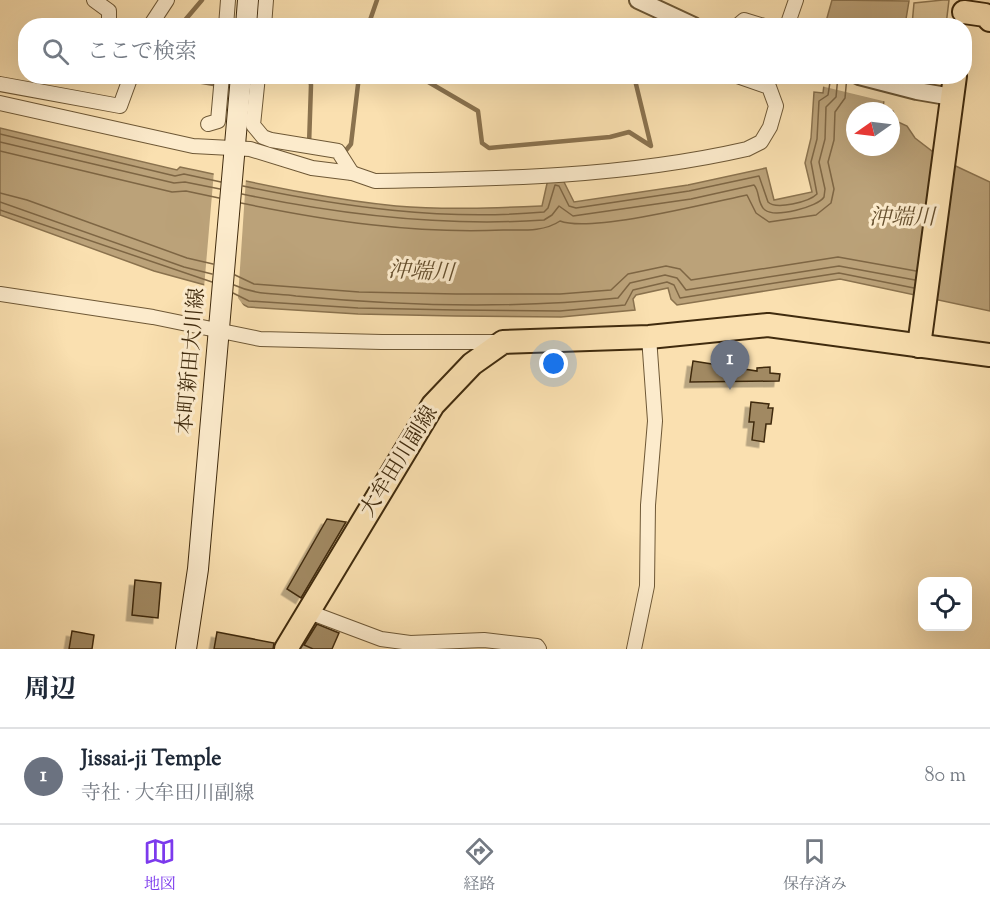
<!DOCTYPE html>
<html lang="ja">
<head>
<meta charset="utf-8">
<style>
  body { margin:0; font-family:"Sorts Mill Goudy","Noto Serif JP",serif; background:#f2f2f3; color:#1f2937 }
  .controls { position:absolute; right:18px; bottom:18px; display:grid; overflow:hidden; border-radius:12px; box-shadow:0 6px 24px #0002 }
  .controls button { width:54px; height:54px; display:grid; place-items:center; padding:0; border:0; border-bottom:2px solid #e0e1e3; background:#fff; color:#1f2937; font:30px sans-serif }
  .compass { position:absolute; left:846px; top:102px; width:54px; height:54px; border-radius:50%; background:#fff; box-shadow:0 6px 24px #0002; rotate:256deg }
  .you { position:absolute; left:554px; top:364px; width:21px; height:21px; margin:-15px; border:4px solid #fff; border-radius:50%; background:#1a73e8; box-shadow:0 0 0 9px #1a73e833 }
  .badge { display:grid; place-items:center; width:39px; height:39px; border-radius:50%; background:#7c3aed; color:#fff; font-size:20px; font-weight:700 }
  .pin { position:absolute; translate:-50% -50px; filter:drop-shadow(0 2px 3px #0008) }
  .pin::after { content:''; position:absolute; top:32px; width:21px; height:18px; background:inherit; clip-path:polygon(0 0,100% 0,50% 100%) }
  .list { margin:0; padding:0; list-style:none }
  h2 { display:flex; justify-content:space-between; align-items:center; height:78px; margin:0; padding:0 24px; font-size:26px }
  h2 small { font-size:20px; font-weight:400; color:#747a83 }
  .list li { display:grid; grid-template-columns:39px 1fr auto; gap:18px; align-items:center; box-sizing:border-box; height:96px; padding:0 24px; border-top:2px solid #e0e1e3 }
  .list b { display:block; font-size:22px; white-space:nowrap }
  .list p { margin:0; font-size:20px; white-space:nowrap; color:#747a83 }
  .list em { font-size:20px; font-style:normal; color:#747a83 }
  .icon { flex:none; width:33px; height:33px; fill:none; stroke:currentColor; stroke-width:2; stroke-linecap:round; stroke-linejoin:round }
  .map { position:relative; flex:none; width:990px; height:649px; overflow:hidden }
  .search { position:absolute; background:#fff; box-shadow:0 6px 24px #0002; left:18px; right:18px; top:18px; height:66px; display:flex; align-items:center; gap:15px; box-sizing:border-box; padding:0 21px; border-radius:24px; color:#747a83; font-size:22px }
  .sheet { height:174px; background:#fff }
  nav { display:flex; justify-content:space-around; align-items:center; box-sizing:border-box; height:84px; border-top:2px solid #e0e1e3; background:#fff; font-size:16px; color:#747a83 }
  nav a { display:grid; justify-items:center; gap:3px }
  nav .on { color:#7c3aed }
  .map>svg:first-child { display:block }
  .green { fill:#dac194; stroke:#8d7651; stroke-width:1.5 }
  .water { fill:#bba279; stroke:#8a724e; stroke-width:1.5; fill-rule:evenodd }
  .pier { fill:#fae0b0 }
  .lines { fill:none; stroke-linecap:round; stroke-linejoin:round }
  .shore { stroke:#7e6644; stroke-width:1.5 }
  .stream { stroke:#8a724e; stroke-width:4.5 }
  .building { fill:#a18962; stroke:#402b0e; stroke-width:1.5; filter:url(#shadow) }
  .minor-casing { stroke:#6e5836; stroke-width:16 }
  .tertiary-casing { stroke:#6e5836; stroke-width:20 }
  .secondary-casing { stroke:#402b0e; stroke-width:22 }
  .primary-casing { stroke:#402b0e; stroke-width:26 }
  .minor { stroke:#fcebcc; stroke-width:14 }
  .tertiary { stroke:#fcebcc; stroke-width:16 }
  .secondary { stroke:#fcebcc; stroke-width:20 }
  .primary { stroke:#fae0b0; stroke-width:22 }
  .labels { text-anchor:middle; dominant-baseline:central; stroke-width:6; stroke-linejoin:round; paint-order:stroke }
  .street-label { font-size:21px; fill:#402b0e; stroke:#fcebcc }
  .water-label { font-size:22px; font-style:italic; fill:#654f2e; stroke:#fcebcc }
</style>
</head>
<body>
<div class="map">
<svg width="990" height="649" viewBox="0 0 990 649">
  <defs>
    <filter id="shadow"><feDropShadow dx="-5.5" dy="5.5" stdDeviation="0" flood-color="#0004"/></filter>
  </defs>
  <rect width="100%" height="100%" fill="#fae0b0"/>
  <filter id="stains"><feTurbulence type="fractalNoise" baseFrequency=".00333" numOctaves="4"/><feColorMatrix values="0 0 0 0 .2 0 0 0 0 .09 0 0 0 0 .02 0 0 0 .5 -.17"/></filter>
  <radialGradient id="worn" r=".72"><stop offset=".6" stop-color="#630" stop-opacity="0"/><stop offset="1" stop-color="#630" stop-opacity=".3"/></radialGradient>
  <!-- green -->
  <polygon class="green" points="943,0 949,0 946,25 912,25 914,3"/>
  <!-- water -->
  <g class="water">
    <polygon points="832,0 909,1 905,25 825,25"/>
    <path d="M825 77H887L883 108 893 111 898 122 907 126 915 138 945 161 990 182V311L840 279 677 305 671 299 668 288 636 295 633 299 635 310 561 317 456 316 358 314 248 307 205 285 154 271 0 215V128L177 170 180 167C252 182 323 199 396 206 445 210 493 208 542 206L548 179 562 178 574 202 688 185 766 168 774 200 812 192 805 163 811 138 814 92 823 93ZM855 111H891V147H855Z"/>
  </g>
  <!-- pier -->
  <g class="pier">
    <polygon points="822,76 890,76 887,102 821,86"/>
    <polygon points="214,171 246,178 238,298 246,309 204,288"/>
  </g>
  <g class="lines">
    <!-- shore -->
    <g class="shore">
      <polyline points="0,134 175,176 184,174 221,182"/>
      <polyline points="0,142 174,183 185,182 220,189"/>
      <polyline points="0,151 172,192 186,191 219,198"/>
      <path d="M243 186C342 207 442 221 544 212L548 208 555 185 559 186 569 206 576 208 689 191 759 176 768 202C776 210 809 202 817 194L811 162 817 139 819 101 828 95 831 76"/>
      <polyline points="0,193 27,200 187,258 213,264"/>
      <path d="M242 194C342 215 442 227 544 220L552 215 559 206 573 216 691 199 754 185C760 191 757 204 765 210 775 218 818 207 824 197L825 189 819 162 825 139 826 107 836 97 838 76"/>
      <polyline points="0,202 184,267 212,274"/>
      <path d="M241 203C328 221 414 234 503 230 522 230 544 232 560 221 591 233 709 203 747 195L756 213 769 222 816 215 831 203 834 189 828 162 834 140 835 112 845 98 847 76"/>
      <polyline points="0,210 212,282"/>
      <polyline points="235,275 254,284 359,292 456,294 560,294 611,290 628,274 666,266 680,269 691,280 838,257 916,271"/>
      <path d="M234 285C256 295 273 293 296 296 402 306 512 309 618 298L630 283 665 275 677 278 686 290 839 266 915 280"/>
      <polyline points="233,293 249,301 358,308 456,310 560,311 625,305 633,290 667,282 674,285 680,298 839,273 914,288"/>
    </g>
    <!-- stream -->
    <g class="stream">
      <polyline points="180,26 202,0"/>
      <polyline points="368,26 377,0"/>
      <polyline points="169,76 219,85"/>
      <polyline points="309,76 311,85 309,145"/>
      <polyline points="418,76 478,111 482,143 489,148 610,137 629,132 651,146 634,76"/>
      <polyline points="266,78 268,76"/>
      <polyline points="343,154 351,144 359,76"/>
    </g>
  </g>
  <!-- building -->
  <g class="building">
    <polygon points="693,361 757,371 757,368 770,367 770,373 780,374 779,381 690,382"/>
    <polygon points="751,402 769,404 768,408 773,408 771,424 766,424 764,442 752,440 754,422 749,422"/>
    <polygon points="327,519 346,522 301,598 287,589"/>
    <polygon points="135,580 161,583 158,618 132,615"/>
    <polygon points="317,624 339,633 332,649 313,649 304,645"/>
    <polygon points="72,631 94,635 92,649 69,649"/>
    <polygon points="217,632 274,643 273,649 214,649"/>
  </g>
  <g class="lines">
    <defs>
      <g id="minor">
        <polyline points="94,0 109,11 109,26"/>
        <polyline points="150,26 167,0"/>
        <polyline points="226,26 228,0"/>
        <polyline points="264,26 266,0"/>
        <polyline points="737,26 744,20 764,26"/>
        <polyline points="787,26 796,0"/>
        <polyline points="258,76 253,125 263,137 271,140 338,151 352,173"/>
        <polyline points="0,84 120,106 131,76"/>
        <path d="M0 103 193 146 250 149 312 168 352 173 375 181C500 179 625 177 747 149L761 142 770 127 776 106 769 87 737 76"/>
        <polyline points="208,124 218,121 222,76"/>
        <polyline points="0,294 153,317 260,339 382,342 501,342"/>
        <polyline points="309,612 381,639 410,643 484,640 537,646 539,649"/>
        <polyline points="634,649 647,586 648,505 655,421 649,337"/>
      </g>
      <g id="tertiary">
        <polyline points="638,0 694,26"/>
        <polyline points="859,76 917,91 952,97"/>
      </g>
      <g id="secondary">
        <polyline points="246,26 248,0"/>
        <polyline points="186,649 198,569 241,76"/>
      </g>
      <g id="primary">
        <polyline points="964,12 985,15 990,20"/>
        <polyline points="919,346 955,76"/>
        <polyline points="286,649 433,405 472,364 503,342 649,337 768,325 990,355"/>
      </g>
    </defs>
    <!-- minor casing -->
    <use href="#minor" class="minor-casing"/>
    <!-- tertiary casing -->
    <use href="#tertiary" class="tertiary-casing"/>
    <!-- secondary casing -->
    <use href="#secondary" class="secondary-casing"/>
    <!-- primary casing -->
    <use href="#primary" class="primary-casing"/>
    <!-- minor -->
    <use href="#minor" class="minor"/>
    <!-- tertiary -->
    <use href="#tertiary" class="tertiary"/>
    <!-- secondary -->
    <use href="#secondary" class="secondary"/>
    <!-- primary -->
    <use href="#primary" class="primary"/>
  </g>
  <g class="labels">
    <!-- street labels -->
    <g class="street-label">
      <text transform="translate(192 361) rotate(-85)">本町新田大川線</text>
      <text transform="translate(400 462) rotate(-58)">大牟田川副線</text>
    </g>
    <!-- water labels -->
    <g class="water-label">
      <text x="902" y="219">沖端川</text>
      <text transform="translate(421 273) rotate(3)">沖端川</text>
    </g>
  </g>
  <rect width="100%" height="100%" filter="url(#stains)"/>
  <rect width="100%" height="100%" fill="url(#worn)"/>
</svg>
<div class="controls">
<button><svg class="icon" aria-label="locate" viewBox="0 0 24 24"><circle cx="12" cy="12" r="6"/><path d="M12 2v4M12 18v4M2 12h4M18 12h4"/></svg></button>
</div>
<svg class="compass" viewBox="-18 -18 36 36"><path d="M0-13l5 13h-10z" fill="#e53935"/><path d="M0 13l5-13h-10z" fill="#747a83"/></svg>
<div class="you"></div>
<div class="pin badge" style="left:730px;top:390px;background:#6b7280">1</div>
<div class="search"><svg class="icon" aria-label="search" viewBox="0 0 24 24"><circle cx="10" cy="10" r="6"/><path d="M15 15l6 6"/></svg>ここで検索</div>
</div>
<section class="sheet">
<h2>周辺<small></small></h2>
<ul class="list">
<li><span class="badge" style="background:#6b7280">1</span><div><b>Jissai-ji Temple</b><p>寺社 · 大牟田川副線</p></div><em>80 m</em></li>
</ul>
</section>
<nav>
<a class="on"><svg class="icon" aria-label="map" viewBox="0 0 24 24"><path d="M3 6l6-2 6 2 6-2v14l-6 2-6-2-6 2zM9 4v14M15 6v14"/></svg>地図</a>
<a><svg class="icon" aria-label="directions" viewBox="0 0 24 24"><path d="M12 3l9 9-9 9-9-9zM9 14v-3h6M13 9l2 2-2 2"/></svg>経路</a>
<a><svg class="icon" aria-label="saved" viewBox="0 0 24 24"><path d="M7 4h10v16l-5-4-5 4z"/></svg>保存済み</a>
</nav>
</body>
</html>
